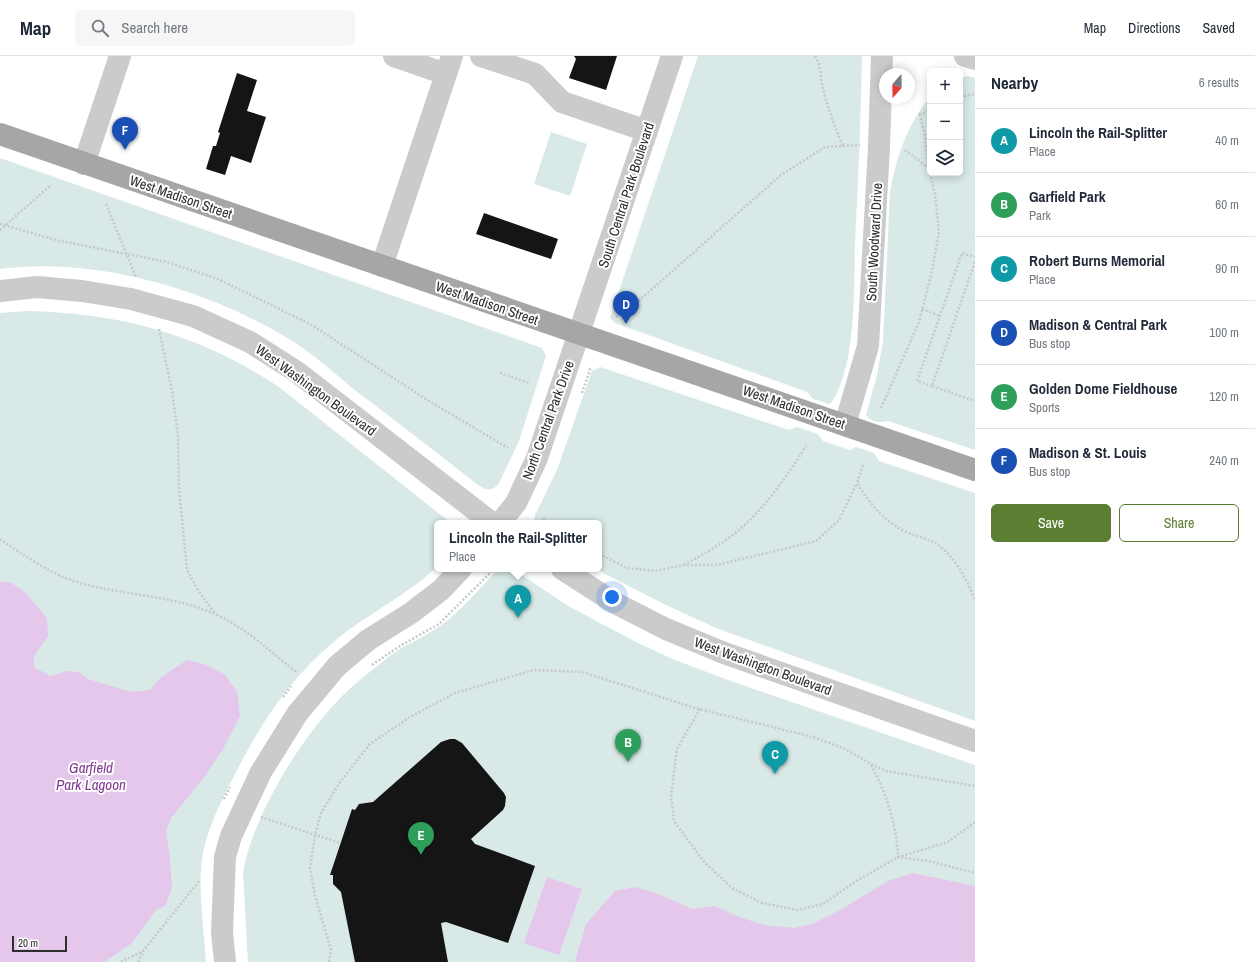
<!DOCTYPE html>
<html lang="en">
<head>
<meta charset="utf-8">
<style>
  body { margin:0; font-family:"Archivo Narrow",sans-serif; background:#f6f6f7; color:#1f2937 }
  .controls { position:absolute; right:12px; top:12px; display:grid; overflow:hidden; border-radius:6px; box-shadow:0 2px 10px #0003 }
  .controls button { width:36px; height:36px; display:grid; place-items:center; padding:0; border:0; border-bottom:1px solid #e0e1e3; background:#fff; color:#1f2937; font:20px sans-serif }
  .compass { position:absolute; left:879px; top:12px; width:36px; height:36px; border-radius:50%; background:#fff; box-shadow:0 2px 10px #0003; rotate:200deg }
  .scale { position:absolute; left:12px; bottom:10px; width:55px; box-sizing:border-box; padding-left:4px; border:2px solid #2e2e2e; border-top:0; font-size:11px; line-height:14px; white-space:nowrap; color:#2e2e2e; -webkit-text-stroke:3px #fff; paint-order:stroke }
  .you { position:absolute; left:612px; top:541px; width:14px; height:14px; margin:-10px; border:3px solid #fff; border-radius:50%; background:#1a73e8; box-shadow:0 0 0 6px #1a73e833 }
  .badge { display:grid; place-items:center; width:26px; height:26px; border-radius:50%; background:#5c7e33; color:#fff; font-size:13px; font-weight:700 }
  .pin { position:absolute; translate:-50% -33px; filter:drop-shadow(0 1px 2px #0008) }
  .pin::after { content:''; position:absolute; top:21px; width:14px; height:12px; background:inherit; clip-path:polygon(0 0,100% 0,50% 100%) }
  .popup { position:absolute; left:434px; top:464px; width:168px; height:52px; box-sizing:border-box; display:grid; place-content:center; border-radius:6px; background:#fff; filter:drop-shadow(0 1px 3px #0005); font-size:13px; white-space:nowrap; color:#747a83 }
  .popup b { font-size:15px; color:#1f2937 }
  .popup::after { content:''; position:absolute; left:50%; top:100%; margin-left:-8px; border:8px solid transparent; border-top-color:#fff }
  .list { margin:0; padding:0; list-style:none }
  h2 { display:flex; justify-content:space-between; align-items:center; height:52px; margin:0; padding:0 16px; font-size:17px }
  h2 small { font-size:13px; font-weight:400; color:#747a83 }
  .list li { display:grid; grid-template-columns:26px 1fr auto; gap:12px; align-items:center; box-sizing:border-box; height:64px; padding:0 16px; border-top:1px solid #e0e1e3 }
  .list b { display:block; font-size:15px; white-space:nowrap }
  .list p { margin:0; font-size:13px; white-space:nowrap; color:#747a83 }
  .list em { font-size:13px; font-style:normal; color:#747a83 }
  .actions { display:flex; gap:8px; padding:12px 16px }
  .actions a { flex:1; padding:9px 0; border:1px solid #5c7e33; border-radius:6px; text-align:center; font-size:14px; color:#5c7e33 }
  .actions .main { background:#5c7e33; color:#fff }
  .icon { flex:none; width:22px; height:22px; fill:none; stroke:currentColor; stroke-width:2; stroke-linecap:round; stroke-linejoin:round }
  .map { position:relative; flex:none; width:975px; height:906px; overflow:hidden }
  header { display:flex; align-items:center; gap:24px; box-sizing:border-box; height:56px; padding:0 20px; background:#fff; border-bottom:1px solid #e0e1e3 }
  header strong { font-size:19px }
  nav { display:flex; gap:22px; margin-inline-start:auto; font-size:14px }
  .search { width:280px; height:36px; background:#f6f6f7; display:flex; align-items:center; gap:10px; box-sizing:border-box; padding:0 14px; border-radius:6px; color:#747a83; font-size:15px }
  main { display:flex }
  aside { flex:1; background:#fff }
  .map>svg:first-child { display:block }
  .green { fill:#d8e9e7 }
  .water { fill:#e5c7ec }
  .building { fill:#151515 }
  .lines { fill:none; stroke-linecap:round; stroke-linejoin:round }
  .path { stroke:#c8c8c8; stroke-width:2.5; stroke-dasharray:2 2; stroke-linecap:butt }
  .minor { stroke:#cbcbcb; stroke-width:22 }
  .major { stroke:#a6a6a6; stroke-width:22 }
  .labels { text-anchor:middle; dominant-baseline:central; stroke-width:4; stroke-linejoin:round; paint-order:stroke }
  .street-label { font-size:14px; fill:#2e2e2e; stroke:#fff }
  .water-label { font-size:15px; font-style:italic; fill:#803b91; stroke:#fff }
</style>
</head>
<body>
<header>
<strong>Map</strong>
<div class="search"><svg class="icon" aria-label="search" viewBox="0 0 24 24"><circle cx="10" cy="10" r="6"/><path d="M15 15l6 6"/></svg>Search here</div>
<nav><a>Map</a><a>Directions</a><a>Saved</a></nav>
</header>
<main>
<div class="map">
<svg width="975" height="906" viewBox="0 0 975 906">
  <rect width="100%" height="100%" fill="#fff"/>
  <!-- green -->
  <g class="green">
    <path d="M698 0H862C861 62 858 124 855 186 854 224 855 263 848 301 846 312 838 343 829 348L813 343 807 336 615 267 610 262Z"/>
    <path d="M968 20 975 22V394L888 365C879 367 872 367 866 359L877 319 883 285 890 137C896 102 907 69 930 41V117H960V22Z"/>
    <polygon points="551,76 587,88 570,140 534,128"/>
    <path d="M0 102 542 292 546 300 519 385 498 429C490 436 486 434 478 429 438 397 397 366 356 335 336 319 316 300 294 286 212 235 98 200 0 213Z"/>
    <path d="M27 255C121 257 201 279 279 331L451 467H437V511C407 539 369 557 337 583 289 623 261 667 233 722 221 746 208 771 203 797 197 829 204 874 206 906H0V257Z"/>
    <polygon points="600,311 789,374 797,371 818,378 823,385 850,394 856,391 874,397 879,405 975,437 975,665 716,572 664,548 605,518 598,513 599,513 599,467 534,467 535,459 557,414 592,315"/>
    <path d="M498 513H513L568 550 638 587 675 604 728 624 975 709V906H248L243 817C253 755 312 662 361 623 374 613 386 602 400 593 416 584 435 575 449 563 467 548 482 530 498 513Z"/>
  </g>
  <!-- water -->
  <g class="water">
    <polygon points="0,526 10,526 25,536 47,562 48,580 34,600 34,611 50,620 67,615 79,616 88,623 131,636 150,634 160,622 187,604 207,609 225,619 237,636 240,660 223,693 205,720 171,762 166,775 170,803 172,832 165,850 156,854 131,888 104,906 0,906"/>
    <polygon points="913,817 975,830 975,906 575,906 586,868 615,835 635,831 656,837 692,853 715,850 739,861 764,869 794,872 812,868 835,857 888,825"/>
    <polygon points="547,821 582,833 559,899 524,887"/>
  </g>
  <!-- building -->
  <g class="building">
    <polygon points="574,0 617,0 606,34 569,22 576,3"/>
    <polygon points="237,17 257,24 247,55 266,61 251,107 231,100 225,119 206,113 213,90 216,90 220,77 218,76"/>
    <polygon points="484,157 558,183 551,203 476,178"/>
    <polygon points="450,683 455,683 462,687 504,737 506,741 505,750 503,754 471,783 475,788 535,810 508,887 446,866 441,867 448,906 355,906 341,836 333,828 333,819 330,819 352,753 355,754 359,748 373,746 441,686"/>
  </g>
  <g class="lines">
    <!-- path -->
    <g class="path">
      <path d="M815 0C823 15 819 19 823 33 828 53 835 71 843 90"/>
      <polyline points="960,41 975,38"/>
      <polyline points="920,59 920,55"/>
      <polyline points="905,94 927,111"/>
      <polyline points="106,148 136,221"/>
      <polyline points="0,168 56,184 167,206 218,223 310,268 429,345 508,392"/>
      <polyline points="0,174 51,129"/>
      <polyline points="975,206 932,330 975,345"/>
      <polyline points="922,253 940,260"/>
      <polyline points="616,261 633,250 781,119 825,91 860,89"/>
      <polyline points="159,273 172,335 178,380 179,432 187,514 198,534 215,558"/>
      <polyline points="500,317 530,327"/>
      <polyline points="932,330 917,325 962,197 975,201"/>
      <polyline points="582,337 590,314 589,311"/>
      <polyline points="881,352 919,266 931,219 939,176 935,138 928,111 925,80 920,59 930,54"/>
      <path d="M863 409 857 427C869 447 885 466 906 476 916 480 926 482 935 487 954 498 967 524 975 544"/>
      <polyline points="543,463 549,467"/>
      <path d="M0 483C22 498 49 517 74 525 120 540 172 538 217 559 247 573 270 595 296 616"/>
      <polyline points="599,498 627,512 656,515 684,509 716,509 792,491 816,485 839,464 857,427"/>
      <path d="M684 509C701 499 719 490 734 478 764 454 786 422 806 390"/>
      <polyline points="372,609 400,590 439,568 494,513"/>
      <polyline points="283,641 291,630"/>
      <polyline points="700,653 677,693 671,740 674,765 705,807 732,832 762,847 797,854 823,848 858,824 898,801 948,786 975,766"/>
      <path d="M871 709C886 736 897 770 898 801L929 805 975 817"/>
      <polyline points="224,743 230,731"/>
      <polyline points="261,761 340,787"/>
      <polyline points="121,906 143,895 200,824"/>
      <polyline points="138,906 143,896"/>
      <polyline points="329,906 331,894 315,840 310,812 315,779 321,757 340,726 370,688 410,661 455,637 534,614 582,616 695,652 813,681 845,693 871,708 886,715 975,730"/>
    </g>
    <!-- minor -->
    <g class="minor">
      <polyline points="394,0 446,18"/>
      <polyline points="481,0 535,18 562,46 647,75"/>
      <polyline points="965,0 975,3"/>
      <polyline points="84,108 120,0"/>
      <polyline points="382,210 452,0"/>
      <polyline points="0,235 37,231 82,235 131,243 193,260 250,286 297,316 492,467"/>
      <polyline points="845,369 868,290 879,91 882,0"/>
      <polyline points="500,467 516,447 537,402 672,0"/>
      <polyline points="562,513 615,547 666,573 724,597 975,685"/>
      <polyline points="225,906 222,876 225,801 231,780 261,716 297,658 337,610 368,584 411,557 441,534 461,513"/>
    </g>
    <!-- major -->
    <polyline class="major" points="0,78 975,414"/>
  </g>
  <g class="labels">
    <!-- street labels -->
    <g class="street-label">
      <text transform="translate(626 139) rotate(-72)">South Central Park Boulevard</text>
      <text transform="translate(181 141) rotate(19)">West Madison Street</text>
      <text transform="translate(874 186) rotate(-87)">South Woodward Drive</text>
      <text transform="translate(487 247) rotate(19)">West Madison Street</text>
      <text transform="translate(316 334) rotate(36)">West Washington Boulevard</text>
      <text transform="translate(794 351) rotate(19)">West Madison Street</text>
      <text transform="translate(548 364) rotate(-70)">North Central Park Drive</text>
      <text transform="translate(763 610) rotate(20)">West Washington Boulevard</text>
    </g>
    <!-- water labels -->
    <g class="water-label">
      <text x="91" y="711">Garfield<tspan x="91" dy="17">Park Lagoon</tspan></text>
    </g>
  </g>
</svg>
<div class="controls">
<button>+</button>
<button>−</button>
<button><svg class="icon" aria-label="layers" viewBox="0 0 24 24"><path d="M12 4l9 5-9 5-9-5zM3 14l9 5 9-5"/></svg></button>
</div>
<svg class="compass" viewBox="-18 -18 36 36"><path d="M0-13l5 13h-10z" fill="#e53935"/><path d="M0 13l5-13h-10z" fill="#747a83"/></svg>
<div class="scale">20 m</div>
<div class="you"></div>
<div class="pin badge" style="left:518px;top:562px;background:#0f9aa8">A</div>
<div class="popup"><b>Lincoln the Rail-Splitter</b>Place</div>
<div class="pin badge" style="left:628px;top:706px;background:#2e9e5b">B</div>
<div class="pin badge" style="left:775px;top:718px;background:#0f9aa8">C</div>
<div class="pin badge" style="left:626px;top:268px;background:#1a4fb4">D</div>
<div class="pin badge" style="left:421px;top:799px;background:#2e9e5b">E</div>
<div class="pin badge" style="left:125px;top:94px;background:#1a4fb4">F</div>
</div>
<aside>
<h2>Nearby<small>6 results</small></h2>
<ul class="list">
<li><span class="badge" style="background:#0f9aa8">A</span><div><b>Lincoln the Rail-Splitter</b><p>Place</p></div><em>40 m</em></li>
<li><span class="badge" style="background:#2e9e5b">B</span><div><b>Garfield Park</b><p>Park</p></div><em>60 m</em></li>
<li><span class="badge" style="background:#0f9aa8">C</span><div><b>Robert Burns Memorial</b><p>Place</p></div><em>90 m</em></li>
<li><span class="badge" style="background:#1a4fb4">D</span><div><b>Madison &amp; Central Park</b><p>Bus stop</p></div><em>100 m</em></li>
<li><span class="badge" style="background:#2e9e5b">E</span><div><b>Golden Dome Fieldhouse</b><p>Sports</p></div><em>120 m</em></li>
<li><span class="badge" style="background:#1a4fb4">F</span><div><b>Madison &amp; St. Louis</b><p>Bus stop</p></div><em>240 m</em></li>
</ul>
<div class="actions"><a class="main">Save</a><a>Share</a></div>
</aside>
</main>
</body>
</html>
